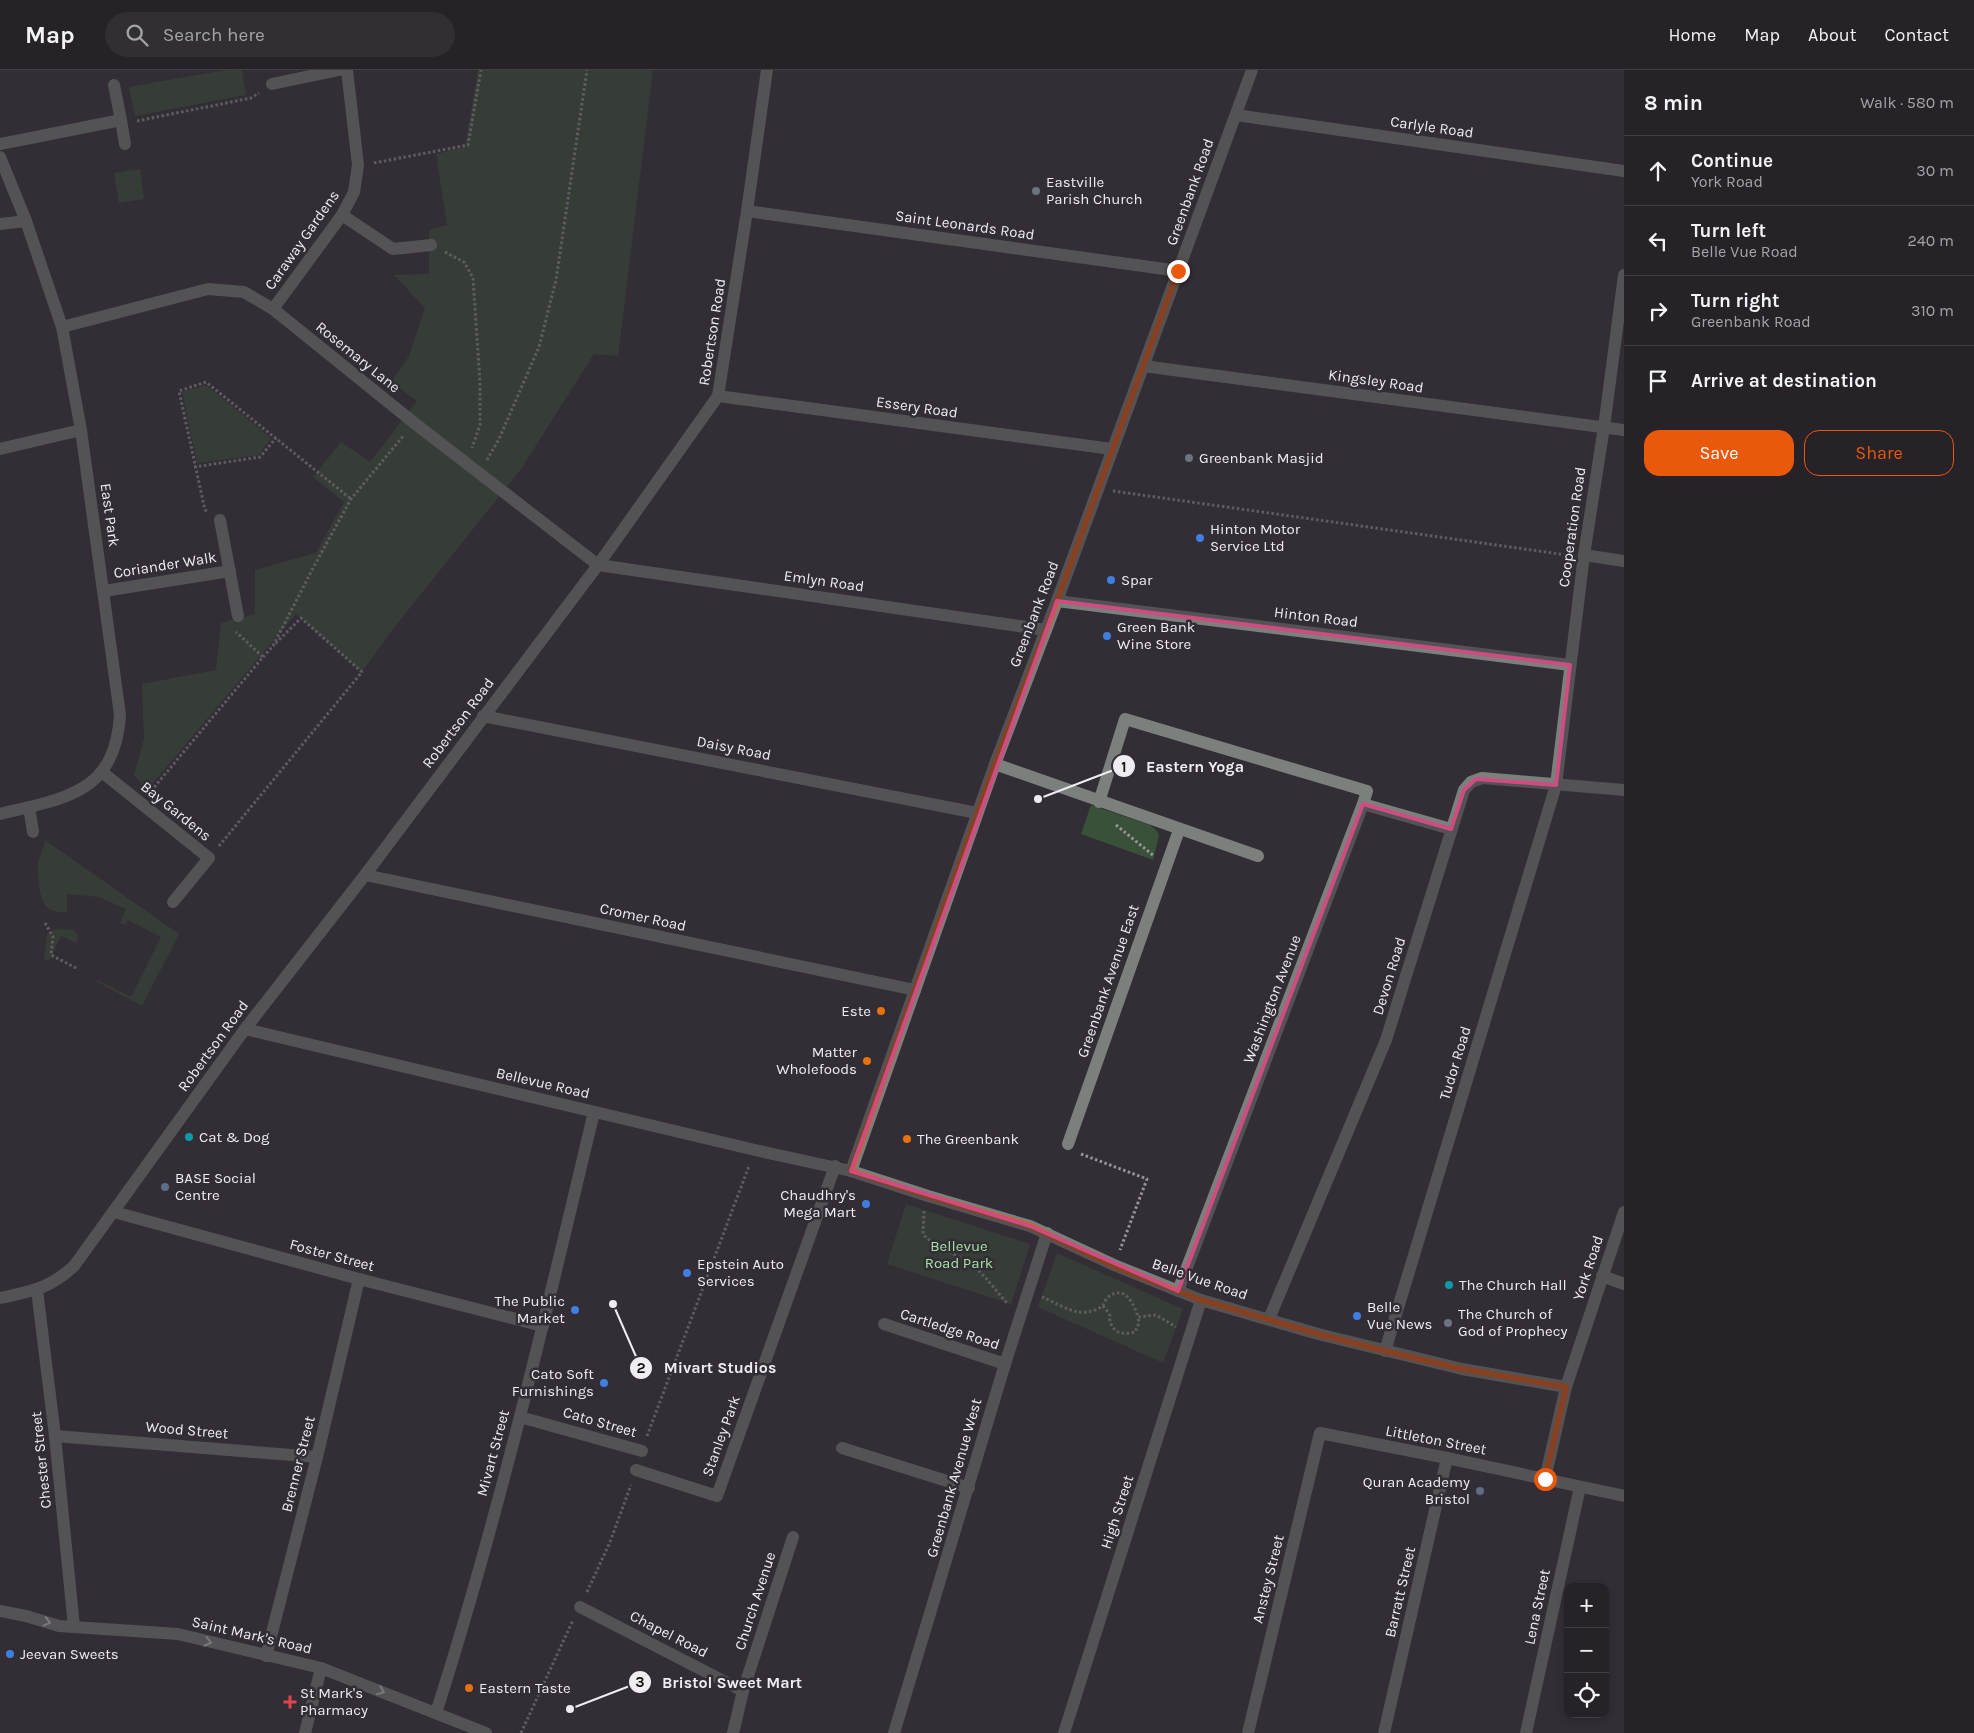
<!DOCTYPE html>
<html lang="en">
<head>
<meta charset="utf-8">
<style>
  body { margin:0; font-family:Karla,sans-serif; background:#322f34; color:#f1f3f6 }
  .controls { position:absolute; right:15px; bottom:15px; display:grid; overflow:hidden; border-radius:10px; box-shadow:0 2px 8px #0003 }
  .controls button { width:45px; height:45px; display:grid; place-items:center; padding:0; border:0; border-bottom:1px solid #423f45; background:#262228; color:#f1f3f6; font:25px sans-serif }
  .stop { position:absolute; width:15px; height:15px; margin:-11px; border:4px solid #ea580c; border-radius:50%; background:#fff }
  .stop.end { background:#ea580c; border-color:#fff; box-shadow:0 1px 5px #0008 }
  .list { margin:0; padding:0; list-style:none }
  h2 { display:flex; justify-content:space-between; align-items:center; height:65px; margin:0; padding:0 20px; font-size:21px }
  h2 small { font-size:16px; font-weight:400; color:#a4a4a8 }
  .list li { display:grid; grid-template-columns:32px 1fr auto; gap:15px; align-items:center; box-sizing:border-box; height:70px; padding:0 20px; border-top:1px solid #423f45 }
  .list b { display:block; font-size:19px; white-space:nowrap }
  .list p { margin:0; font-size:16px; white-space:nowrap; color:#a4a4a8 }
  .list em { font-size:16px; font-style:normal; color:#a4a4a8 }
  .actions { display:flex; gap:10px; padding:15px 20px }
  .actions a { flex:1; padding:11px 0; border:1px solid #ea580c; border-radius:15px; text-align:center; font-size:18px; color:#ea580c }
  .actions .main { background:#ea580c; color:#fff }
  .icon { flex:none; width:28px; height:28px; fill:none; stroke:currentColor; stroke-width:2; stroke-linecap:round; stroke-linejoin:round }
  .map { position:relative; flex:none; width:1624px; height:1663px; overflow:hidden }
  header { display:flex; align-items:center; gap:30px; box-sizing:border-box; height:70px; padding:0 25px; background:#262228; border-bottom:1px solid #423f45 }
  header strong { font-size:24px }
  nav { display:flex; gap:28px; margin-inline-start:auto; font-size:18px }
  .search { width:350px; height:45px; background:#322f34; display:flex; align-items:center; gap:12px; box-sizing:border-box; padding:0 18px; border-radius:28px; color:#a4a4a8; font-size:19px }
  main { display:flex }
  aside { flex:1; background:#262228 }
  .map>svg:first-child { display:block }
  .green { fill:#395139 }
  .lines { fill:none; stroke-linecap:round; stroke-linejoin:round }
  .path { stroke:#98939a; stroke-width:3; stroke-dasharray:2.5 2.5; stroke-linecap:butt }
  .minor { stroke:#7b807d; stroke-width:12 }
  .oneway { stroke:#d3d1d5 }
  .route { stroke:#ea580c; stroke-width:6 }
  .marked { fill:none; stroke:#ce4d81; stroke-width:4; stroke-linejoin:round }
  .worship-dot { fill:#6b7280; stroke:#332d35; stroke-width:2 }
  .shop-dot { fill:#3f7fe0; stroke:#332d35; stroke-width:2 }
  .food-dot { fill:#e8710a; stroke:#332d35; stroke-width:2 }
  .culture-dot { fill:#0f9aa8; stroke:#332d35; stroke-width:2 }
  .service-dot { fill:#5c6f8a; stroke:#332d35; stroke-width:2 }
  .health-dot { fill:#e0444e; stroke:#332d35; stroke-width:2 }
  .labels { text-anchor:middle; dominant-baseline:central; stroke-width:5; stroke-linejoin:round; paint-order:stroke }
  .street-label { font-size:15px; fill:#f0ecf2; stroke:#332d35 }
  .poi-label { font-size:15px; fill:#f0ecf2; stroke:#332d35; text-anchor:start }
  .park-label { font-size:15px; fill:#a4e3a4; stroke:#332d35 }
  .leader { fill:none; stroke:#f0ecf2; stroke-width:2 }
  .callout-dot { fill:#f0ecf2; stroke:#332d35; stroke-width:2 }
  .mark-label { font-size:15px; text-anchor:middle; font-weight:bold; fill:#111 }
  .callout-label { font-size:16px; text-anchor:middle; font-weight:bold; fill:#f0ecf2; stroke:#332d35; stroke-width:5; stroke-linejoin:round; paint-order:stroke }
</style>
</head>
<body>
<header>
<strong>Map</strong>
<div class="search"><svg class="icon" aria-label="search" viewBox="0 0 24 24"><circle cx="10" cy="10" r="6"/><path d="M15 15l6 6"/></svg>Search here</div>
<nav><a>Home</a><a>Map</a><a>About</a><a>Contact</a></nav>
</header>
<main>
<div class="map">
<svg width="1624" height="1663" viewBox="0 0 1624 1663">
  <rect width="100%" height="100%" fill="#332d35"/>
  <!-- green -->
  <g class="green">
    <polygon points="225,0 242,0 246,25 135,46 129,17"/>
    <polygon points="478,0 653,0 618,286 594,284 521,399 389,564 362,602 296,544 147,720 134,705 144,669 142,614 216,600 221,553 255,544 255,500 316,483 344,432 313,407 341,372 370,392 417,331 391,312 409,286 425,238 394,205 429,204 429,160 447,155 436,84 465,77"/>
    <polygon points="140,99 144,129 119,133 114,103"/>
    <polygon points="206,315 271,368 259,385 197,393 182,322"/>
    <polygon points="1091,735 1150,755 1156,760 1159,765 1153,790 1081,764"/>
    <path d="M45 770 179 864 142 936 96 911 97 910 131 927 161 867 128 850 125 855 120 853 126 839 99 827 67 824V842C45 844 41 832 39 813 38 806 37 799 38 793 39 785 44 779 45 770Z"/>
    <polygon points="64,859 74,860 78,866 76,873 61,866 49,891 44,889 47,864 53,860"/>
    <polygon points="906,1134 1030,1174 1011,1234 887,1194"/>
    <polygon points="1057,1183 1183,1239 1163,1293 1038,1237"/>
  </g>
  <g class="lines">
    <!-- path -->
    <g class="path">
      <polyline points="137,51 251,28 259,23"/>
      <polyline points="374,93 468,75 481,0"/>
      <polyline points="445,182 464,192 473,208 480,312 480,355 472,378"/>
      <polyline points="487,390 499,369 539,277 556,210 587,0"/>
      <polyline points="194,397 260,387 276,368"/>
      <polyline points="1113,421 1567,485"/>
      <polyline points="207,441 205,440 179,321 206,312 351,429"/>
      <polyline points="263,587 273,576 313,498 351,429 404,365"/>
      <polyline points="151,721 263,587 236,562"/>
      <polyline points="1116,755 1154,786"/>
      <polyline points="219,776 362,602 301,548 273,576"/>
      <polyline points="45,853 53,867 51,885 78,899"/>
      <polyline points="1081,1084 1147,1109 1120,1180"/>
      <path d="M924 1141 923 1164C936 1179 953 1182 969 1193 984 1203 995 1220 1007 1233"/>
      <path d="M1042 1227C1052 1231 1069 1241 1079 1242 1085 1243 1097 1241 1102 1236 1105 1234 1105 1229 1108 1227 1125 1214 1134 1234 1138 1247L1156 1245 1176 1257"/>
      <path d="M1103 1236C1105 1239 1109 1242 1110 1246 1110 1248 1109 1251 1111 1254 1115 1264 1126 1265 1135 1262L1139 1253 1138 1247"/>
      <polyline points="647,1366 749,1096"/>
      <polyline points="587,1522 610,1472 631,1415"/>
      <polyline points="521,1663 573,1550"/>
    </g>
    <!-- minor -->
    <g class="minor">
      <polyline points="272,14 339,0"/>
      <polyline points="1236,45 1624,101"/>
      <polyline points="121,50 125,74"/>
      <polyline points="0,74 121,50 114,15"/>
      <path d="M0 87 26 151 62 257 81 360 120 645C115 724 65 728 0 744"/>
      <polyline points="747,141 1179,201"/>
      <polyline points="342,145 393,179 431,175"/>
      <polyline points="0,154 26,151"/>
      <polyline points="273,239 342,145 354,122 358,95 347,0"/>
      <polyline points="62,257 208,219 244,222 273,239 413,352 598,495 1046,560"/>
      <polyline points="1143,296 1624,360"/>
      <polyline points="718,326 1112,379"/>
      <polyline points="0,379 81,360"/>
      <polyline points="220,450 238,546"/>
      <polyline points="1584,485 1624,491"/>
      <polyline points="104,521 230,501"/>
      <polyline points="1057,531 1570,595"/>
      <polyline points="483,646 977,743"/>
      <polyline points="995,694 1258,786"/>
      <polyline points="102,702 209,788 173,832"/>
      <polyline points="1099,732 1125,649 1367,721 1363,734"/>
      <polyline points="29,737 33,762"/>
      <polyline points="365,805 915,920"/>
      <polyline points="245,959 755,1080 851,1101 928,1126 1030,1156 1114,1195 1201,1230 1318,1264 1462,1299 1566,1317"/>
      <polyline points="1068,1074 1179,760"/>
      <polyline points="851,1101 995,694 1057,531 1252,0"/>
      <polyline points="114,1142 359,1209 543,1256"/>
      <polyline points="1602,1206 1624,1214"/>
      <polyline points="37,1220 55,1366 74,1557"/>
      <polyline points="1178,1221 1363,734 1451,759"/>
      <path d="M0 1228C32 1221 49 1219 74 1196L245 959 365 805 598 495 718 326 747 141 767 0"/>
      <polyline points="1269,1249 1386,970 1464,720 1471,712 1482,708 1624,720"/>
      <polyline points="884,1254 1005,1294"/>
      <polyline points="1385,1281 1556,715 1584,485 1604,357 1624,205"/>
      <polyline points="520,1347 642,1381"/>
      <polyline points="55,1366 317,1387"/>
      <polyline points="842,1378 969,1418"/>
      <polyline points="636,1400 717,1426 835,1096"/>
      <polyline points="1545,1409 1566,1317 1624,1142"/>
      <polyline points="580,1537 743,1621"/>
      <polyline points="0,1541 26,1546 59,1556 178,1564 321,1598 486,1663"/>
      <polyline points="266,1586 317,1387 359,1209"/>
      <path d="M436 1643C499 1446 546 1243 594 1042"/>
      <polyline points="305,1663 321,1598"/>
      <polyline points="733,1663 743,1621 793,1467"/>
      <polyline points="894,1663 1005,1294 1047,1163"/>
      <polyline points="1064,1663 1201,1230"/>
      <polyline points="1248,1663 1320,1363 1447,1388 1624,1426"/>
      <polyline points="1384,1663 1447,1388"/>
      <polyline points="1526,1663 1580,1417"/>
    </g>
  </g>
  <!-- one-way arrows -->
  <defs><path id="oneway-chevron" d="M-2-3.5L2.5 0L-2 3.5" fill="none" stroke-width="1.6" stroke-linecap="round" stroke-linejoin="round" transform="scale(1.25)"/></defs>
  <g class="oneway">
    <use href="#oneway-chevron" transform="translate(47 1552) rotate(15)"/>
    <use href="#oneway-chevron" transform="translate(208 1572) rotate(14)"/>
    <use href="#oneway-chevron" transform="translate(381 1621) rotate(22)"/>
  </g>
  <g class="lines">
    <!-- route -->
    <polyline class="route" points="1178,201 1057,531 995,694 851,1101 928,1126 1030,1156 1114,1196 1201,1230 1318,1264 1385,1281 1462,1299 1566,1317 1545,1409"/>
  </g>
  <!-- marked area -->
  <path d="M0 0H1624V1663H0ZM1057 531 1570 595 1556 715 1476 709 1464 720 1451 759 1363 734 1178 1221 1030 1156 851 1101Z" fill="#332d35" fill-opacity=".55" fill-rule="evenodd"/>
  <path class="marked" d="M1057 531 1570 595 1556 715 1476 709 1464 720 1451 759 1363 734 1178 1221 1030 1156 851 1101Z"/>
  <!-- markers -->
  <g class="worship-dot">
    <circle cx="1036" cy="121" r="5"/>
    <circle cx="1189" cy="388" r="5"/>
    <circle cx="1448" cy="1253" r="5"/>
  </g>
  <g class="shop-dot">
    <circle cx="1200" cy="468" r="5"/>
    <circle cx="1111" cy="510" r="5"/>
    <circle cx="1107" cy="566" r="5"/>
    <circle cx="866" cy="1134" r="5"/>
    <circle cx="687" cy="1203" r="5"/>
    <circle cx="575" cy="1240" r="5"/>
    <circle cx="1357" cy="1246" r="5"/>
    <circle cx="604" cy="1313" r="5"/>
    <circle cx="10" cy="1584" r="5"/>
  </g>
  <g class="food-dot">
    <circle cx="881" cy="941" r="5"/>
    <circle cx="867" cy="991" r="5"/>
    <circle cx="907" cy="1069" r="5"/>
    <circle cx="469" cy="1618" r="5"/>
  </g>
  <g class="culture-dot">
    <circle cx="189" cy="1067" r="5"/>
    <circle cx="1449" cy="1215" r="5"/>
  </g>
  <g class="service-dot">
    <circle cx="165" cy="1117" r="5"/>
    <circle cx="1480" cy="1421" r="5"/>
  </g>
  <path class="health-dot" d="M287.5 1624.5h5v5h5v5h-5v5h-5v-5h-5v-5h5z"/>
  <g class="labels">
    <!-- street labels -->
    <g class="street-label">
      <text transform="translate(1432 57) rotate(8)">Carlyle Road</text>
      <text transform="translate(1190 122) rotate(-70)">Greenbank Road</text>
      <text transform="translate(965 155) rotate(8)">Saint Leonards Road</text>
      <text transform="translate(302 170) rotate(-55)">Caraway Gardens</text>
      <text transform="translate(712 262) rotate(-81)">Robertson Road</text>
      <text transform="translate(358 287) rotate(39)">Rosemary Lane</text>
      <text transform="translate(1376 311) rotate(8)">Kingsley Road</text>
      <text transform="translate(917 337) rotate(8)">Essery Road</text>
      <text transform="translate(110 445) rotate(82)">East Park</text>
      <text transform="translate(1572 457) rotate(-82)">Cooperation Road</text>
      <text transform="translate(165 495) rotate(-9)">Coriander Walk</text>
      <text transform="translate(824 511) rotate(8)">Emlyn Road</text>
      <text transform="translate(1034 544) rotate(-69)">Greenbank Road</text>
      <text transform="translate(1316 547) rotate(7)">Hinton Road</text>
      <text transform="translate(458 653) rotate(-53)">Robertson Road</text>
      <text transform="translate(734 678) rotate(11)">Daisy Road</text>
      <text transform="translate(176 741) rotate(39)">Bay Gardens</text>
      <text transform="translate(643 847) rotate(12)">Cromer Road</text>
      <text transform="translate(1389 906) rotate(-73)">Devon Road</text>
      <text transform="translate(1108 911) rotate(-71)">Greenbank Avenue East</text>
      <text transform="translate(1272 929) rotate(-69)">Washington Avenue</text>
      <text transform="translate(213 976) rotate(-54)">Robertson Road</text>
      <text transform="translate(1455 993) rotate(-73)">Tudor Road</text>
      <text transform="translate(543 1013) rotate(13)">Bellevue Road</text>
      <text transform="translate(332 1185) rotate(15)">Foster Street</text>
      <text transform="translate(1588 1198) rotate(-72)">York Road</text>
      <text transform="translate(1200 1209) rotate(19)">Belle Vue Road</text>
      <text transform="translate(950 1259) rotate(18)">Cartledge Road</text>
      <text transform="translate(600 1352) rotate(16)">Cato Street</text>
      <text transform="translate(187 1360) rotate(5)">Wood Street</text>
      <text transform="translate(721 1366) rotate(-70)">Stanley Park</text>
      <text transform="translate(1436 1370) rotate(11)">Littleton Street</text>
      <text transform="translate(493 1383) rotate(-75)">Mivart Street</text>
      <text transform="translate(41 1390) rotate(-96)">Chester Street</text>
      <text transform="translate(298 1394) rotate(-76)">Brenner Street</text>
      <text transform="translate(954 1408) rotate(-74)">Greenbank Avenue West</text>
      <text transform="translate(1117 1442) rotate(-72)">High Street</text>
      <text transform="translate(1268 1509) rotate(-76)">Anstey Street</text>
      <text transform="translate(1400 1522) rotate(-77)">Barratt Street</text>
      <text transform="translate(755 1531) rotate(-72)">Church Avenue</text>
      <text transform="translate(1537 1537) rotate(-78)">Lena Street</text>
      <text transform="translate(669 1564) rotate(27)">Chapel Road</text>
      <text transform="translate(252 1565) rotate(13)">Saint Mark's Road</text>
    </g>
    <!-- poi labels -->
    <g class="poi-label">
      <text x="1046" y="112">Eastville<tspan x="1046" dy="17">Parish Church</tspan></text>
      <text x="1199" y="388">Greenbank Masjid</text>
      <text x="1210" y="459">Hinton Motor<tspan x="1210" dy="17">Service Ltd</tspan></text>
      <text x="1121" y="510">Spar</text>
      <text x="1117" y="557">Green Bank<tspan x="1117" dy="17">Wine Store</tspan></text>
      <text x="871" y="941" text-anchor="end">Este</text>
      <text x="857" y="982" text-anchor="end">Matter<tspan x="857" dy="17">Wholefoods</tspan></text>
      <text x="199" y="1067">Cat &amp; Dog</text>
      <text x="917" y="1069">The Greenbank</text>
      <text x="175" y="1108">BASE Social<tspan x="175" dy="17">Centre</tspan></text>
      <text x="856" y="1125" text-anchor="end">Chaudhry's<tspan x="856" dy="17">Mega Mart</tspan></text>
      <text x="697" y="1194">Epstein Auto<tspan x="697" dy="17">Services</tspan></text>
      <text x="1459" y="1215">The Church Hall</text>
      <text x="565" y="1231" text-anchor="end">The Public<tspan x="565" dy="17">Market</tspan></text>
      <text x="1367" y="1237">Belle<tspan x="1367" dy="17">Vue News</tspan></text>
      <text x="1458" y="1244">The Church of<tspan x="1458" dy="17">God of Prophecy</tspan></text>
      <text x="594" y="1304" text-anchor="end">Cato Soft<tspan x="594" dy="17">Furnishings</tspan></text>
      <text x="1470" y="1412" text-anchor="end">Quran Academy<tspan x="1470" dy="17">Bristol</tspan></text>
      <text x="20" y="1584">Jeevan Sweets</text>
      <text x="479" y="1618">Eastern Taste</text>
      <text x="300" y="1623">St Mark's<tspan x="300" dy="17">Pharmacy</tspan></text>
    </g>
    <!-- park labels -->
    <g class="park-label">
      <text x="959" y="1176">Bellevue<tspan x="959" dy="17">Road Park</tspan></text>
    </g>
  </g>
  <!-- callouts -->
  <path class="leader" d="M1038 729L1124 696M613 1234L641 1298M570 1639L640 1612"/>
  <g class="callout-dot">
    <circle cx="1038" cy="729" r="5"/>
    <circle cx="613" cy="1234" r="5"/>
    <circle cx="570" cy="1639" r="5"/>
    <circle cx="1124" cy="696" r="12"/>
    <circle cx="641" cy="1298" r="12"/>
    <circle cx="640" cy="1612" r="12"/>
  </g>
  <g class="mark-label">
    <text x="1124" y="702">1</text>
    <text x="641" y="1303">2</text>
    <text x="640" y="1617">3</text>
  </g>
  <g class="callout-label">
    <text x="1195" y="702">Eastern Yoga</text>
    <text x="720" y="1303">Mivart Studios</text>
    <text x="732" y="1618">Bristol Sweet Mart</text>
  </g>
</svg>
<div class="controls">
<button>+</button>
<button>−</button>
<button><svg class="icon" aria-label="locate" viewBox="0 0 24 24"><circle cx="12" cy="12" r="6"/><path d="M12 2v4M12 18v4M2 12h4M18 12h4"/></svg></button>
</div>
<div class="stop" style="left:1545px;top:1409px"></div>
<div class="stop end" style="left:1178px;top:201px"></div>
</div>
<aside>
<h2>8 min<small>Walk · 580 m</small></h2>
<ul class="list">
<li><svg class="icon" aria-label="ahead" viewBox="0 0 24 24"><path d="M12 20V5M6 11l6-6 6 6"/></svg><div><b>Continue</b><p>York Road</p></div><em>30 m</em></li>
<li><svg class="icon" aria-label="left" viewBox="0 0 24 24"><path d="M17 20v-9H6M10 6l-5 5 5 5"/></svg><div><b>Turn left</b><p>Belle Vue Road</p></div><em>240 m</em></li>
<li><svg class="icon" aria-label="right" viewBox="0 0 24 24"><path d="M7 20v-9h11M14 6l5 5-5 5"/></svg><div><b>Turn right</b><p>Greenbank Road</p></div><em>310 m</em></li>
<li><svg class="icon" aria-label="arrive" viewBox="0 0 24 24"><path d="M6 21V4h12l-3 4 3 4H6"/></svg><div><b>Arrive at destination</b></div></li>
</ul>
<div class="actions"><a class="main">Save</a><a>Share</a></div>
</aside>
</main>
</body>
</html>
